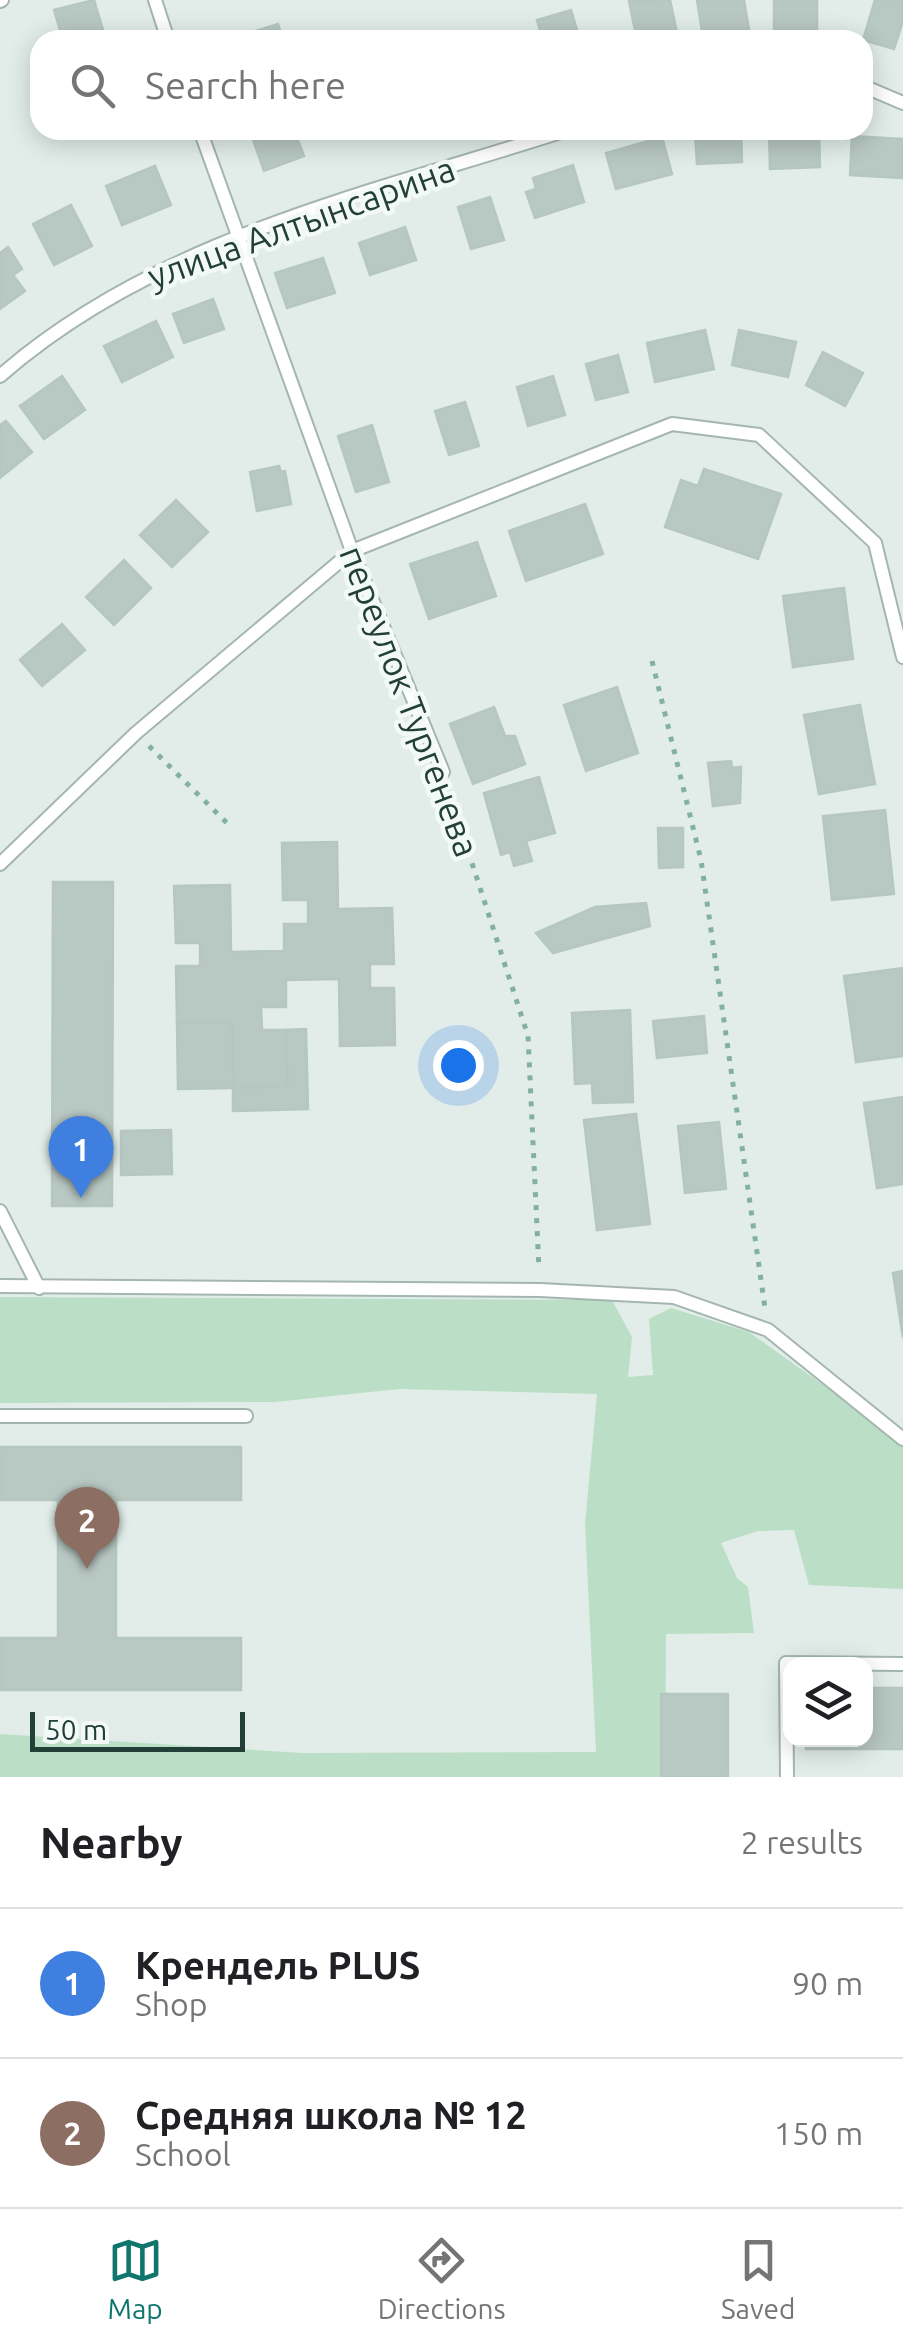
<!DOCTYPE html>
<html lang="en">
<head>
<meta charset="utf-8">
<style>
  body { margin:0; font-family:Ubuntu,sans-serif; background:#f6f6f6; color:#202124 }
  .controls { position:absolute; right:30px; bottom:30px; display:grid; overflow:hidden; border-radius:20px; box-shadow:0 5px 25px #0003 }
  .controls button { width:90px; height:90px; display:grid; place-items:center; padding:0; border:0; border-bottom:2px solid #e0e0e0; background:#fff; color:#202124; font:50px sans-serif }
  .scale { position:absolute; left:30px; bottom:25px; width:215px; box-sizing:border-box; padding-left:10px; border:5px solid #223f38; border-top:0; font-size:28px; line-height:35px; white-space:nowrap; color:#223f38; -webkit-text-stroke:8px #f3f9f6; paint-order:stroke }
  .you { position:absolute; left:458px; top:1065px; width:35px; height:35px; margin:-25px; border:8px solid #fff; border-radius:50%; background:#1a73e8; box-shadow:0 0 0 15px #1a73e833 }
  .badge { display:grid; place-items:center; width:65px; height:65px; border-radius:50%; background:#0f766e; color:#fff; font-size:32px; font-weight:700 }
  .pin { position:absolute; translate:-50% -82px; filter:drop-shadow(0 2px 5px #0008) }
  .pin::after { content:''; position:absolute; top:52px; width:35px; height:30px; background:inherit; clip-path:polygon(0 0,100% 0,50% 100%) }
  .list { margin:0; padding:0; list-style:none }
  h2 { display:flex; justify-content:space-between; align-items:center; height:130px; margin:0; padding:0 40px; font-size:42px }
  h2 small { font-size:32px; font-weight:400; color:#757577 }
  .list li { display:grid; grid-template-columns:65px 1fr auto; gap:30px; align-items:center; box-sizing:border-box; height:150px; padding:0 40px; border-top:2px solid #e0e0e0 }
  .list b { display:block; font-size:38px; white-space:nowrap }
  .list p { margin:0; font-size:32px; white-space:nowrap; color:#757577 }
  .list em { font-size:32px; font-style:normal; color:#757577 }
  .icon { flex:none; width:55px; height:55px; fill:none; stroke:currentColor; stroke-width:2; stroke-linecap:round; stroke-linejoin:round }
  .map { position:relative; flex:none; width:903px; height:1777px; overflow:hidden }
  .search { position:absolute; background:#fff; box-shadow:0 5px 25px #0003; left:30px; right:30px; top:30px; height:110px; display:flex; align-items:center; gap:25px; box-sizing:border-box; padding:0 35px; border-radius:30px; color:#757577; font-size:38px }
  .sheet { height:430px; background:#fff }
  nav { display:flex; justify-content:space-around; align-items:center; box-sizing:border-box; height:140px; border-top:2px solid #e0e0e0; background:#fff; font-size:28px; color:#757577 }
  nav a { display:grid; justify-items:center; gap:5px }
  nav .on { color:#0f766e }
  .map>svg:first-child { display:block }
  .green { fill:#bbdfc6 }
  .building { fill:#b8c8c2; stroke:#b5c7c0; stroke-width:2.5 }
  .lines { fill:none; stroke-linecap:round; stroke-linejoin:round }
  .lane-casing { stroke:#a5b5b0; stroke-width:16 }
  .path { stroke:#82b1a4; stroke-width:5; stroke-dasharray:5 8; stroke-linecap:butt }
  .lane { stroke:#fff; stroke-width:12 }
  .labels { text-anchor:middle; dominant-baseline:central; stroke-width:9; stroke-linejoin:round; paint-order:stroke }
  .street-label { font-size:35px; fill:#223f38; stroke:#f3f9f6 }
</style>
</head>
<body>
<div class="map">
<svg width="903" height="1777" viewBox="0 0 903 1777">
  <rect width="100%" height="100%" fill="#e2ede9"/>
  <!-- green -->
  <polygon class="green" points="0,1297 612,1300 632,1337 628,1377 653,1375 649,1319 671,1308 749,1332 903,1442 903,1589 809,1585 794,1530 758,1531 721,1543 737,1578 748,1587 754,1633 666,1634 665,1777 0,1777 0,1734 303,1753 596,1752 585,1524 597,1394 399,1389 275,1402 0,1403"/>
  <!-- building -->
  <g class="building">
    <polygon points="94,0 106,40 63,40 54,10"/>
    <polygon points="670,0 678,38 637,40 629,1"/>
    <polygon points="697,0 744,0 749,30 703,37"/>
    <rect x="774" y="0" width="43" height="34"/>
    <polygon points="875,0 903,0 903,21 894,49 863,40"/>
    <polygon points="571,10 580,40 543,40 537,20"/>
    <polygon points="278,24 283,40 228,40"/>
    <polygon points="294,130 304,156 264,171 250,131"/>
    <polygon points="695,130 741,130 742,162 697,164"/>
    <polygon points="819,131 820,167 770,169 769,132"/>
    <polygon points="852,136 903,139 903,178 850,175"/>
    <polygon points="662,137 672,174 616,189 606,153"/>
    <polygon points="573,165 584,202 535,218 526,192 536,189 533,178"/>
    <polygon points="155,166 171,205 122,225 106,186"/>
    <polygon points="490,197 504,240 471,249 458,207"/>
    <polygon points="71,205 92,246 54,265 33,224"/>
    <polygon points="405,227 416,260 370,275 359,243"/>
    <polygon points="8,247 22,269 13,275 25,291 0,309 0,253"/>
    <polygon points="323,258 335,293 287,308 275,273"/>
    <polygon points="213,299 224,329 184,343 173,314"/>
    <polygon points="156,321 173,357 122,382 104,346"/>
    <polygon points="705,330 714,369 655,382 647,343"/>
    <polygon points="739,330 796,342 788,377 732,365"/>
    <polygon points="823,352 863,373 845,406 806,385"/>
    <polygon points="618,355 628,392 596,400 586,364"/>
    <polygon points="62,376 85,410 44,439 20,406"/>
    <polygon points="553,376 565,415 528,426 517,387"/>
    <polygon points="465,402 479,446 449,455 435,411"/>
    <polygon points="6,421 32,452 0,478 0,425"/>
    <polygon points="372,425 389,482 356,492 338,436"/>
    <polygon points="279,466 281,472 285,471 291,504 257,511 250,472"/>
    <polygon points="704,469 781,494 758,559 665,527 681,480 698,486"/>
    <polygon points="176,500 208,532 172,567 140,535"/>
    <polygon points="585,504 603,554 526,581 509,531"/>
    <polygon points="477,542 496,596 429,619 410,564"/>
    <polygon points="124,560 151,588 114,625 86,597"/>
    <polygon points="844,588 853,659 793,667 783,596"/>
    <polygon points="62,624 85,650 42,686 20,660"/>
    <polygon points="617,687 638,753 586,771 564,705"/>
    <polygon points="860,705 875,784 819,794 804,715"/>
    <polygon points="494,707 505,736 515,736 525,764 473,784 450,724"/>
    <polygon points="731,761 732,768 741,767 740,803 713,806 708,763"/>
    <polygon points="539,777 555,833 526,841 532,861 514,866 510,852 501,855 484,793"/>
    <polygon points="885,810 894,894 832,900 823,816"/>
    <polygon points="658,828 683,828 683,867 659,868"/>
    <polygon points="337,842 338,909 392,908 394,964 370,964 370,988 394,988 395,1045 340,1046 339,979 286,980 286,1007 261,1007 262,1030 286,1030 288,1087 233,1088 232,1022 177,1023 176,966 200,966 200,943 176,943 174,886 230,885 231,952 284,951 284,924 308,924 308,900 283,900 282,843"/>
    <polygon points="53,882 113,882 112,1206 52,1206"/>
    <polygon points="646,903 650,926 553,953 536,933 595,907"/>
    <polygon points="903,968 903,1056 856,1062 844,976"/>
    <polygon points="630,1010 633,1102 593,1103 592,1083 575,1084 572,1013"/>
    <polygon points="704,1016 707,1053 657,1058 653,1021"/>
    <polygon points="232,1022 233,1088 178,1089 177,1023"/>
    <polygon points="306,1029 308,1109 233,1111 233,1088 288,1087 286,1030"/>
    <polygon points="903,1097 903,1184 877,1188 864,1103"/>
    <polygon points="636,1114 650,1224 597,1230 584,1120"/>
    <polygon points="719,1122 726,1189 685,1193 678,1126"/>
    <polygon points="171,1130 172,1174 121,1175 121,1131"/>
    <polygon points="903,1271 903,1338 893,1273"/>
    <polygon points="0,1447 241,1447 241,1500 116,1500 116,1638 241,1638 241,1690 0,1690 0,1638 58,1638 58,1500 0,1500"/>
    <polygon points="866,1688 903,1688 903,1749 806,1749 806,1740 866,1740"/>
    <rect x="661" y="1694" width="67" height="83"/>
  </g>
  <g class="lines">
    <defs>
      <g id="lane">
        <polyline points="155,0 168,40"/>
        <polyline points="0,1 2,0"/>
        <polyline points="863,86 903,103"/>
        <polyline points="200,130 352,551 443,772"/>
        <path d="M0 376C157 238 373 193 567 130"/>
        <polyline points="0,864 136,733 352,551 672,424 759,435 875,543 903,657"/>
        <polyline points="0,1211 39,1288"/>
        <polyline points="0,1286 540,1290 674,1297 768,1330 903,1439"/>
        <polyline points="0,1416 246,1416"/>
        <polyline points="787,1777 786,1663 903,1664"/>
      </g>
    </defs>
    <!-- lane casing -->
    <use href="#lane" class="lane-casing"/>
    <!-- path -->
    <g class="path">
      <polyline points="652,661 701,860 765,1308"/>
      <polyline points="149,746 231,827"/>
      <polyline points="448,789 528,1036 539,1270"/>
    </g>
    <!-- lane -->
    <use href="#lane" class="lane"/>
  </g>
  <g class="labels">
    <!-- street labels -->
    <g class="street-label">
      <text transform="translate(301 222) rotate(-20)">улица Алтынсарина</text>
      <text transform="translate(410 701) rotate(69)">переулок Тургенева</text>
    </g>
  </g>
</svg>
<div class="controls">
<button><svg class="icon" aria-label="layers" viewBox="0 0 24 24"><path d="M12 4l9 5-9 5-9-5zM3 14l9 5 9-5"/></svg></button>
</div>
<div class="scale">50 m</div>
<div class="you"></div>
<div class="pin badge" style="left:81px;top:1198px;background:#3f7fe0">1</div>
<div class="pin badge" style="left:87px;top:1569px;background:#8d6e63">2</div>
<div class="search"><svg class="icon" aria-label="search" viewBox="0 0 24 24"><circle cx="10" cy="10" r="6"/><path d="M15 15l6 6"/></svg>Search here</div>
</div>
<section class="sheet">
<h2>Nearby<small>2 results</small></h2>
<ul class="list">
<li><span class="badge" style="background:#3f7fe0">1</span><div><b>Крендель PLUS</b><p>Shop</p></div><em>90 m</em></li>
<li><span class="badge" style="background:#8d6e63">2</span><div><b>Средняя школа № 12</b><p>School</p></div><em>150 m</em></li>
</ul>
</section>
<nav>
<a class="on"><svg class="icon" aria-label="map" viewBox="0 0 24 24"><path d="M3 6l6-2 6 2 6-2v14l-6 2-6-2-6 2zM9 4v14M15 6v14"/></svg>Map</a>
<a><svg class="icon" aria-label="directions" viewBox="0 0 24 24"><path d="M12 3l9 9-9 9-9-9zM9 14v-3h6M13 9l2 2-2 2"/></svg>Directions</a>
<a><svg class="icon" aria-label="saved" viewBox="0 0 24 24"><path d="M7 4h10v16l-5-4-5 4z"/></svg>Saved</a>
</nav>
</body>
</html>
